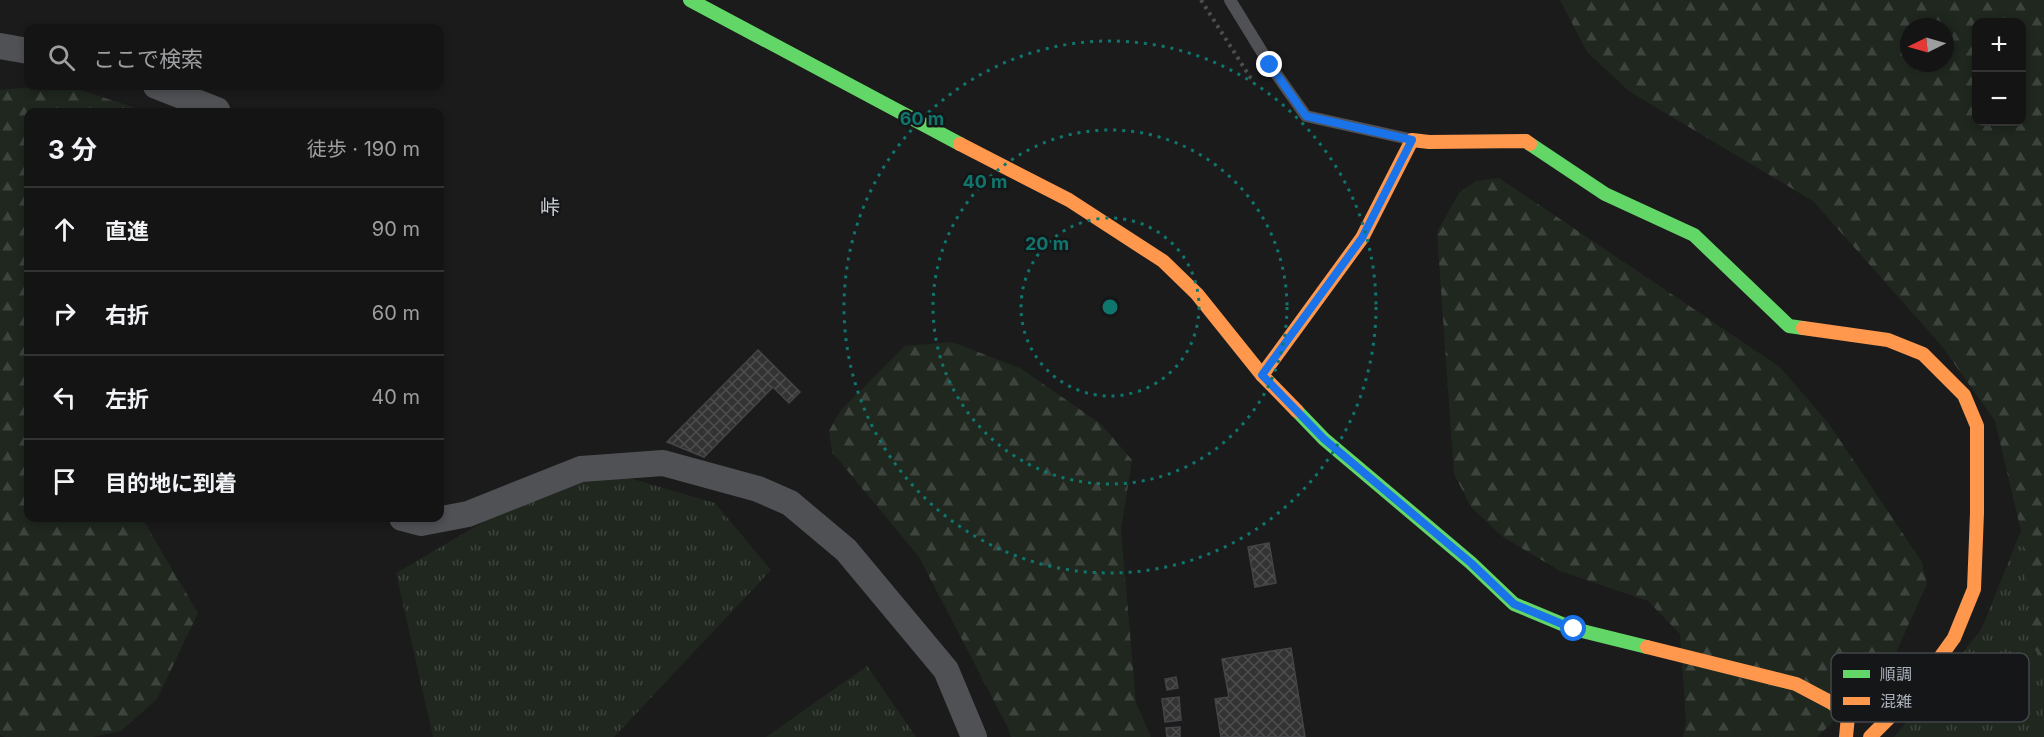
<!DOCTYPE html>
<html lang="ja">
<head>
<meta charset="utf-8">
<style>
  body { margin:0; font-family:Inter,"Noto Sans JP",sans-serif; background:#1d1d1e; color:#f1f3f6 }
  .controls { position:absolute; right:18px; top:18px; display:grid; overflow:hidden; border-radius:12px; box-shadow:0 3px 9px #0003 }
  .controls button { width:54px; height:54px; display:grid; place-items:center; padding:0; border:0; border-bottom:2px solid #333334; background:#141415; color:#f1f3f6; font:30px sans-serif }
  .compass { position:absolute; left:1900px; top:18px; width:54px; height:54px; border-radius:50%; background:#141415; box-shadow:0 3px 9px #0003; rotate:265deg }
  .stop { position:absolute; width:18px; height:18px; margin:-14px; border:4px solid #1a73e8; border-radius:50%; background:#fff }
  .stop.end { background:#1a73e8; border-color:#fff; box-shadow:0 2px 6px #0008 }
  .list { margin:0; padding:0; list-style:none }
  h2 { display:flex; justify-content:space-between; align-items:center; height:78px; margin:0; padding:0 24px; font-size:26px }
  h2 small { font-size:20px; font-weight:400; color:#9d9ea0 }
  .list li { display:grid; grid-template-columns:39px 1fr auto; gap:18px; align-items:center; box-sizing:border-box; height:84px; padding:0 24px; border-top:2px solid #333334 }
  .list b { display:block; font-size:22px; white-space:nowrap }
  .list em { font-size:20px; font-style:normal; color:#9d9ea0 }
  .icon { flex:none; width:33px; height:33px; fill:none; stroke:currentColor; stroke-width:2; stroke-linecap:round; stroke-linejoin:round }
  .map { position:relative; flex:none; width:2044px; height:737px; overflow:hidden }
  .search { position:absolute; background:#141415; box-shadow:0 3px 9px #0003; left:24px; top:24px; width:420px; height:66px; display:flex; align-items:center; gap:15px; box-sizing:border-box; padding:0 21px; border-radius:12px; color:#9d9ea0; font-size:22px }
  .panel { position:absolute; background:#141415; box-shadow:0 3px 9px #0003; left:24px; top:108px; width:420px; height:414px; border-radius:12px }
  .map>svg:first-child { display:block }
  .grass { fill:url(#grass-tufts) }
  .forest { fill:url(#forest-firs); fill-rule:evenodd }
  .building { fill:url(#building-cross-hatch); stroke:#444548; stroke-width:1.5 }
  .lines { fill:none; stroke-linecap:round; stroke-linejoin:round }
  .path { stroke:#4b4d4f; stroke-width:4; stroke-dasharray:3 4.5; stroke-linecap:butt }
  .lane { stroke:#4f5155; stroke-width:12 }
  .street { stroke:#4f5155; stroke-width:26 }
  .fast { stroke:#63d668; stroke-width:14 }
  .slow { stroke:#ff974d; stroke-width:14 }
  .route { stroke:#1a73e8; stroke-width:8 }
  .ring { fill:none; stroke:#0f766e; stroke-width:3; stroke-dasharray:3 6 }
  .labels { text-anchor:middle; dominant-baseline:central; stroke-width:5; stroke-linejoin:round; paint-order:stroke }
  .neighbourhood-label { font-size:20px; fill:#ced2d9; stroke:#151618 }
  .key { fill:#151618; stroke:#42454a; stroke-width:1.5 }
  .key-label { font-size:16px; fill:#acb3bd }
  .centre { fill:#0f766e; stroke:#151618; stroke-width:3 }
  .ring-label { font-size:18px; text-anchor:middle; font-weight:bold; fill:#0f766e; stroke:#151618; stroke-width:5; stroke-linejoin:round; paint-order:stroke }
</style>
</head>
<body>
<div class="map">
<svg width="2044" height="737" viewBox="0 0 2044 737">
  <defs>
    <pattern id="grass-tufts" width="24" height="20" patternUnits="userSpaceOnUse" patternTransform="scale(1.5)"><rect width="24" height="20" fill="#1f271f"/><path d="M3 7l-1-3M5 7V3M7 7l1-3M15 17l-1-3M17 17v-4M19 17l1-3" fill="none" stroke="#3d443e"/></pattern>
    <pattern id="forest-firs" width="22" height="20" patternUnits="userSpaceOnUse" patternTransform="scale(1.5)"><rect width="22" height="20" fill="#1f271f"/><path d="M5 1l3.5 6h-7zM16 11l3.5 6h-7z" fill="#3d443e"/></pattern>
    <pattern id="building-cross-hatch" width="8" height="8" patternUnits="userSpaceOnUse" patternTransform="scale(1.5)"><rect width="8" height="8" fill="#333334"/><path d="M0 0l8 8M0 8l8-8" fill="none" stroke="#4e4e4f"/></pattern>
  </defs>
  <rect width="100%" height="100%" fill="#1b1b1c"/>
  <!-- grass -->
  <g class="grass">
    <polygon points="578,477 626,477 715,503 771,570 614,737 433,737 396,573 537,491"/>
    <polygon points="2021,531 2035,650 2044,660 2044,737 1894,737 1981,630"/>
    <polygon points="867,666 916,737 766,737"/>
  </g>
  <!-- forest -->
  <g class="forest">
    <path d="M1560 0H2044V660L2035 650 2021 531 1995 421 1941 345 1813 201 1630 92 1587 52ZM1976 22H2022V122H1976ZM1909 27H1945V63H1909Z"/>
    <polygon points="45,86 68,86 148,112 28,112 28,518 142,518 198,613 157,699 121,731 93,737 5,737 0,735 0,90"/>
    <polygon points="1499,178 1780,367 1829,424 1922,562 1927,584 1888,670 1817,737 1683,737 1686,722 1680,634 1648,601 1560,571 1503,537 1471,507 1454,474 1437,232 1459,193 1476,181"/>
    <polygon points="952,342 1020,368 1101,424 1132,460 1121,530 1136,703 1151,737 1011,737 1008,728 919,557 832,452 829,431 841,410 905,346"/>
  </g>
  <!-- building -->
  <g class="building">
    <polygon points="758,350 800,392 789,403 773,387 704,457 667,442"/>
    <polygon points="1269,543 1276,583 1255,587 1248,547"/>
    <polygon points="1291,648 1305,737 1221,737 1215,699 1229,697 1222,659"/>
    <polygon points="1176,677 1178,688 1167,690 1165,679"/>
    <polygon points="1179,697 1181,720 1165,722 1162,699"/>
    <polygon points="1180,727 1180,737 1167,737 1166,728"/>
  </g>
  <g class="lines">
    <!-- path -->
    <polyline class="path" points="1201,0 1250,77 1254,80"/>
    <!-- lane -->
    <polyline class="lane" points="1230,0 1270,65 1306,116 1409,139"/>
    <!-- street -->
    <g class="street">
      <polyline points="0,46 28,51"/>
      <polyline points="156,86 217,110 218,112"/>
      <polyline points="402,518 421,523 468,514 581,469 663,463 758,489 790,503 846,550 946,670 974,737"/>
    </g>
    <!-- fast -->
    <g class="fast">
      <polyline points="690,0 960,144"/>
      <polyline points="1530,144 1605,194 1694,235 1789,326 1803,328"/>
      <polyline points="1297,411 1324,439 1471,563 1514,604 1574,629 1647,647"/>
    </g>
    <!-- slow -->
    <g class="slow">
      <polyline points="960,144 1069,200 1163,261 1197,294 1262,375 1297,411"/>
      <polyline points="1803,328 1888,340 1923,354 1964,395 1977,426 1977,513 1974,589 1954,638 1915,692 1870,737"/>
      <polyline points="1262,375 1362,238 1412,140 1429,142 1526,141 1530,144"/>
      <polyline points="1647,647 1796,684 1832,703 1848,716 1846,737"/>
    </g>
  </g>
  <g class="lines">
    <!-- route -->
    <polyline class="route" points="1270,65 1306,116 1412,140 1362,238 1262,375 1324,439 1471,563 1514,604 1574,629"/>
  </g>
  <!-- distance rings -->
  <g class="ring">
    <circle cx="1110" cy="307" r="89"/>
    <circle cx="1110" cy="307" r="177"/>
    <circle cx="1110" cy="307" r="266"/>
  </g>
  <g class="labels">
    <!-- neighbourhood labels -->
    <g class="neighbourhood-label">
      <text x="550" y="207">峠</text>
    </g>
  </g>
  <!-- legend -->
  <rect x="1831" y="653" width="198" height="69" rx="9" class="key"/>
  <rect x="1843" y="670" width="27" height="8" fill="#63d668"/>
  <rect x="1843" y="697" width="27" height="8" fill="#ff974d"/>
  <g class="key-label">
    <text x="1880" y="680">順調</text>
    <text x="1880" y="707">混雑</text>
  </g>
  <circle cx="1110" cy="307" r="9" class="centre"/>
  <g class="ring-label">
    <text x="922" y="125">60 m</text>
    <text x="985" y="188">40 m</text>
    <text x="1047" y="250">20 m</text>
  </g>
</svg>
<div class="controls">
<button>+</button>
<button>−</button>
</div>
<svg class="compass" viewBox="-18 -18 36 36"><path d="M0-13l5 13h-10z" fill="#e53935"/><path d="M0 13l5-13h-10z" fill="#9d9ea0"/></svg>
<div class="stop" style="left:1574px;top:629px"></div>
<div class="stop end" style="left:1270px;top:65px"></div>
<div class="search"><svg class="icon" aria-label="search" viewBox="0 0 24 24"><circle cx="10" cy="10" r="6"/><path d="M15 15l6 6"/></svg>ここで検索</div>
<section class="panel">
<h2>3 分<small>徒歩 · 190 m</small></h2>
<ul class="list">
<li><svg class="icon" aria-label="ahead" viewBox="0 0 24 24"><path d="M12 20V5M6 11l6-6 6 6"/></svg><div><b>直進</b></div><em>90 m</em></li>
<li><svg class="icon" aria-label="right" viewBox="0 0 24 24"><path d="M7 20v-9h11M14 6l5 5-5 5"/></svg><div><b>右折</b></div><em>60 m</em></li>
<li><svg class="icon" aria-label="left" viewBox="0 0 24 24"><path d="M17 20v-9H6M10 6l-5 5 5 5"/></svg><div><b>左折</b></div><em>40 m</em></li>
<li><svg class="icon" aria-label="arrive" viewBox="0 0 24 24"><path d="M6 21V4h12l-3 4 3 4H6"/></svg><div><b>目的地に到着</b></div></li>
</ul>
</section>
</div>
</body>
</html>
